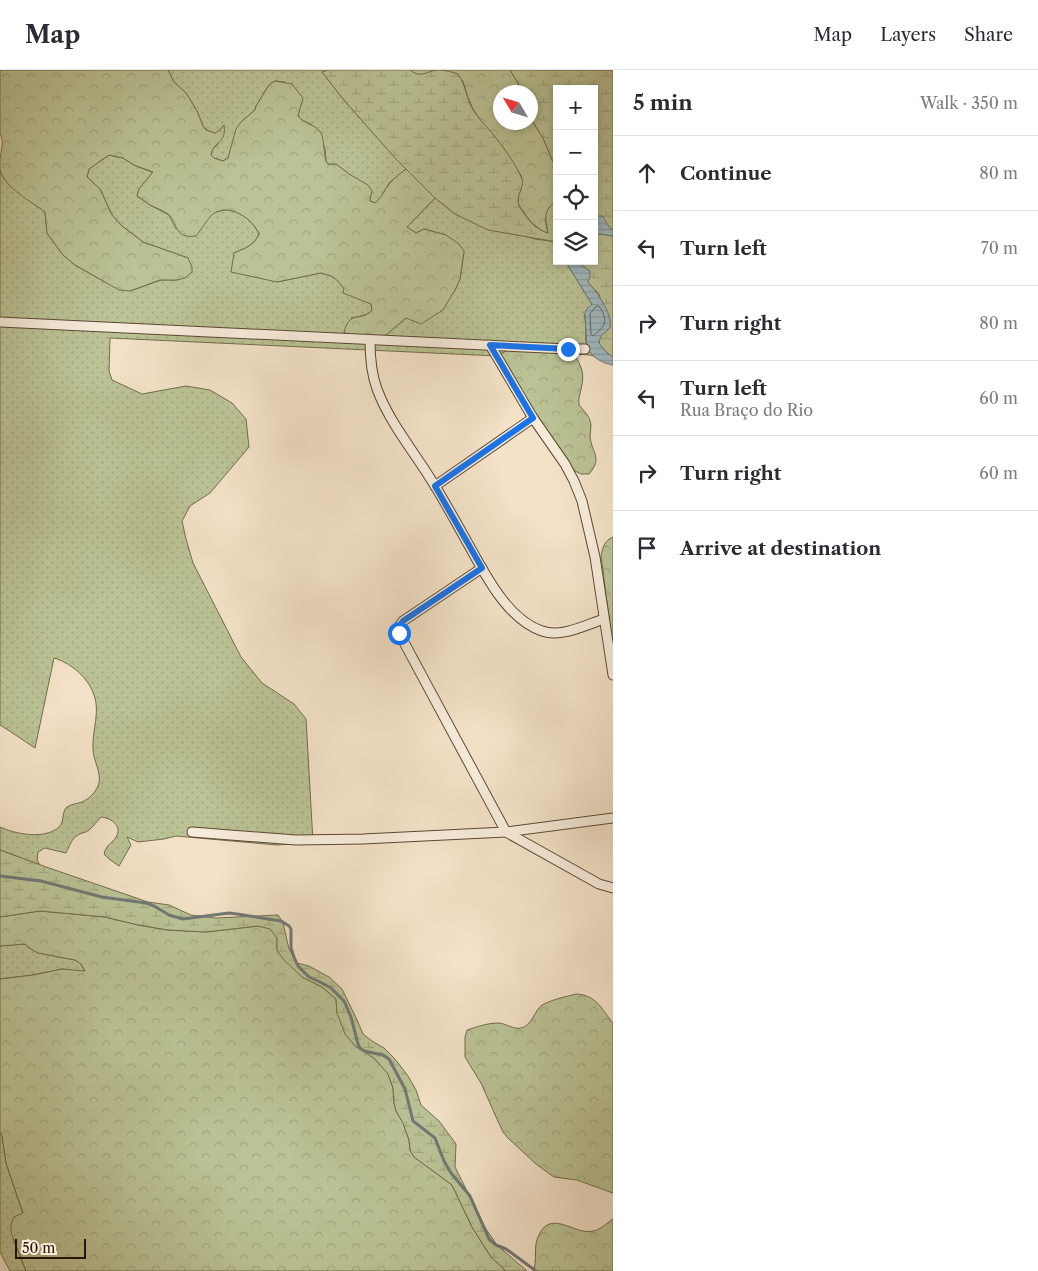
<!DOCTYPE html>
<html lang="en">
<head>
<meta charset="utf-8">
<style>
  body { margin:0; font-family:"Libre Caslon Text",serif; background:#f2f2f3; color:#2b2b33 }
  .controls { position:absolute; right:15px; top:15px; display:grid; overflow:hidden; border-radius:0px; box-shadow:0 2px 8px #0003 }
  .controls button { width:45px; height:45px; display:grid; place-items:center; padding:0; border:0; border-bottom:1px solid #e1e1e2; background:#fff; color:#2b2b33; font:25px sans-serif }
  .compass { position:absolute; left:493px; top:15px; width:45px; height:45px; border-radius:50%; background:#fff; box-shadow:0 2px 8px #0003; rotate:308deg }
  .scale { position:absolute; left:15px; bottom:12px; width:71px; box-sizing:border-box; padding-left:5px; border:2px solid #2a1400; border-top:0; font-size:14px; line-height:18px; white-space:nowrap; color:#2a1400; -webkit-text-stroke:4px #f7ecdb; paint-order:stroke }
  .stop { position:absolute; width:15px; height:15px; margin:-11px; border:4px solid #1a73e8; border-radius:50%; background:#fff }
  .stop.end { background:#1a73e8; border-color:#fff; box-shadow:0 1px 5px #0008 }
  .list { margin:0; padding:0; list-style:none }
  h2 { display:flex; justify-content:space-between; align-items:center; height:65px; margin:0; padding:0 20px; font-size:21px }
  h2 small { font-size:16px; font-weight:400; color:#7c7c81 }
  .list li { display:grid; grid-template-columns:32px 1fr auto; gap:15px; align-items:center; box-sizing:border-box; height:75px; padding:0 20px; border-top:1px solid #e1e1e2 }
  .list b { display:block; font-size:19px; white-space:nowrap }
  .list p { margin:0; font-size:16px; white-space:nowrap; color:#7c7c81 }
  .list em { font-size:16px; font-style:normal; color:#7c7c81 }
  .icon { flex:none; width:28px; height:28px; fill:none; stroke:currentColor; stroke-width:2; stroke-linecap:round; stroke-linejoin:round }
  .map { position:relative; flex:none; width:613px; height:1201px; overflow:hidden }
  header { display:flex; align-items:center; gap:30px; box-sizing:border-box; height:70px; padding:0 25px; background:#fff; border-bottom:1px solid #e1e1e2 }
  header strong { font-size:24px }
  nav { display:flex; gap:28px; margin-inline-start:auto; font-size:18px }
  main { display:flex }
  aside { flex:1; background:#fff }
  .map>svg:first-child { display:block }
  .grass { fill:url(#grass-dots); stroke:#726c4b }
  .forest { fill:url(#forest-crowns); stroke:#726c4b }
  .wetland { fill:url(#wetland-marsh); stroke:#726c4b }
  .water { fill:url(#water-rules); stroke:#717874 }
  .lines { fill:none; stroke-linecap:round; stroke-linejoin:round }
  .shore { stroke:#666760; stroke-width:1 }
  .stream { stroke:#717874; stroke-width:3 }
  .minor-casing { stroke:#5c4832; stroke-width:11 }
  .minor { stroke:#f7ecdb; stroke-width:9 }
  .route { stroke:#1a73e8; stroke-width:6 }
</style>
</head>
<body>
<header>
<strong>Map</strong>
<nav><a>Map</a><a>Layers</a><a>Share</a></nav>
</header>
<main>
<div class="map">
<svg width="613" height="1201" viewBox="0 0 613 1201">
  <defs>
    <pattern id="grass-dots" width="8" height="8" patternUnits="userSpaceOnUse" patternTransform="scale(1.25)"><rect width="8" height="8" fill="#bbc396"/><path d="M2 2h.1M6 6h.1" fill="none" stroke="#a1a780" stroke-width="1.8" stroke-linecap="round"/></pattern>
    <pattern id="forest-crowns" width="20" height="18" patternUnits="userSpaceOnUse" patternTransform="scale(1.25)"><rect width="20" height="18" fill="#bbc396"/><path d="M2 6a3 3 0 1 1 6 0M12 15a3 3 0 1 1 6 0" fill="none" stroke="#a1a780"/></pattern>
    <pattern id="wetland-marsh" width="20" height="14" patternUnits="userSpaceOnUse" patternTransform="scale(1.25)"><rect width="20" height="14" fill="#bbc396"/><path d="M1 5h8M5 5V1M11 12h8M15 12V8" fill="none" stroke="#a1a780"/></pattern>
    <pattern id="water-rules" width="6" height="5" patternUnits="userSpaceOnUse" patternTransform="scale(1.25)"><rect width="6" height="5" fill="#a1bac1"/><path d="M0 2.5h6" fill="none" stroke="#8b9fa4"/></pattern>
  </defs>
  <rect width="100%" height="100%" fill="#f3e2c8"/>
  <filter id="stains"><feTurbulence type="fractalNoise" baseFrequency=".004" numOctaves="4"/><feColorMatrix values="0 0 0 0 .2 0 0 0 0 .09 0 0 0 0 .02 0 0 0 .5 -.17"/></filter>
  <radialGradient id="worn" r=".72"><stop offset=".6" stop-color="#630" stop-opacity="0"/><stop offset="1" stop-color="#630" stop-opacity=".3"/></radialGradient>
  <!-- grass -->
  <g class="grass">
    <path d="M168 0H328L323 3 343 29 406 99 389 113 380 129 375 133 370 131V129L371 121 336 94C322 96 327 89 325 79 324 75 317 60 314 57 311 53 305 52 300 49L285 12 275 11 269 15 256 36 255 40 241 52 228 88 223 91 214 88 211 85 212 80 218 74 224 55 220 60 215 64 207 60 203 56 197 41 186 23 174 12Z"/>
    <path d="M109 85 123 88 134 95 154 103 139 119 137 126 150 135 169 145 176 159C186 155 216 140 225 140 239 140 253 151 259 164 254 176 245 178 234 183L277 212 320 203 332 206 339 211 344 219 371 234 372 240C367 246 359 246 351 248L386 265 406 248 449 229 455 220 460 209 464 182 446 165 424 159 416 163 407 157 435 128 455 144 535 169 557 172V191H567V194L592 234 584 246C589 261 580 275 594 286L590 285 509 280 497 286 110 268 109 301 112 310 142 324 186 316 210 320 232 333 246 349 249 377 210 423 190 436 182 451 186 469 193 493 241 587 262 613 294 634 306 649 313 772 277 775 176 766 164 769 138 772 127 767 131 775 119 796 109 789 104 784C107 773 112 774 116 767 123 756 111 748 101 747 97 751 94 756 89 760 86 763 82 762 78 765 72 768 69 777 66 783L45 778 38 782 37 790 40 795 0 780V757C15 764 45 770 59 757 65 752 61 742 67 737 71 734 77 734 82 732 89 729 95 723 98 716 103 704 93 691 93 679 92 664 98 649 96 633 93 612 74 594 54 588L35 678 8 660 0 655V100L4 109 45 142 47 163 63 185 75 195 103 211 130 221 161 210H177L188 188 143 172 122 156 112 145 100 119 87 107 89 99Z"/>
    <polygon points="25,874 31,879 38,883 75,890 81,894 85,902 62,899 33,905 0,909 0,876"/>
    <polygon points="0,1062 2,1066 6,1093 23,1144 13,1169 26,1201 10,1201 0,1182"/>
  </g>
  <!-- forest -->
  <g class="forest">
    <path d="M0 0H168L174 12 186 23 197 41 203 56 206 60 215 63 220 60 224 55C227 74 213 71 211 85L214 88 223 91 228 88 236 59 241 52 255 40 256 36 269 15 275 11 292 14 303 28 298 46C304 54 315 54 321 63 325 70 323 91 328 94 331 95 334 94 336 94L349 104 368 115 372 121 370 129V131L375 133C382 128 384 120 390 113 394 108 401 103 406 99L435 128 407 157 416 163 424 159 446 165 459 174 464 181 460 209 455 220 443 240 421 254 406 248 386 265 368 269 353 268 344 262C350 239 361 253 372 240L371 234 343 223 344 219 338 211 331 206 321 203 277 212 231 202 234 183C245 178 254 176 259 164 253 149 229 132 213 144 208 148 201 160 196 166 173 169 179 153 168 144 162 140 156 138 150 135 146 132 142 129 137 126L139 119 153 102 134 95 123 88 109 85 89 99 87 107 100 119 112 145 122 156 143 172 188 188 192 197V202L185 208 177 210H160L130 221 119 220 75 195 63 185 47 163 45 142C32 132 3 117 0 99 0 97 0 94 0 91 0 82 5 73 0 64Z"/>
    <polygon points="410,0 510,0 518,13 521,22 500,22 500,52 530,52 531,49 543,68 557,101 557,134 556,132 545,149 548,164 542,161 531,152 518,134 518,126 521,120 521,106 517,99 500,74 481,51 473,39 467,25 463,11 415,4"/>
    <path d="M508 280 574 284C582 297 585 304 581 319 580 325 578 329 579 335 584 341 590 346 591 355 591 359 590 363 590 367 592 383 603 388 589 404H581L575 401 544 364 497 286Z"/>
    <path d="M613 467V579L601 486C603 477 604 471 613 467Z"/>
    <polygon points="40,841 105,847 138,855 168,860 206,862 258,856 270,858 277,868 277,880 302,907 322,917 336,929 337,943 355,976 374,988 388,1004 393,1018 394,1033 396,1041 403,1053 409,1070 410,1080 414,1087 452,1115 472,1157 491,1187 506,1201 26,1201 11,1162 11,1154 14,1147 23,1143 6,1093 2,1066 0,1062 0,909 33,905 62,899 85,901 81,894 75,890 38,883 31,879 25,874 0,876 0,847"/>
    <path d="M576 924C597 925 601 939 613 953V1123L577 1110 554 1107 536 1094 508 1068 503 1062 497 1049 481 1013 465 987V967L467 960C477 957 487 953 498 953 506 953 513 960 521 958 532 956 534 941 542 935 553 929 565 927 576 924Z"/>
    <path d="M613 1149V1201H533C538 1190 533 1178 538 1167 550 1137 575 1166 593 1161 600 1160 607 1153 613 1149Z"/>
  </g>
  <!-- wetland -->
  <g class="wetland">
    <path d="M328 0H410C421 9 426 1 438 0 445 0 452 2 458 4 466 15 466 28 473 40 479 49 486 56 493 64 503 77 516 94 522 109 525 118 515 125 519 135 524 147 536 160 548 163 546 150 542 140 556 132L557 142 553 152 557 161V172L488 160 455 144 435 128 395 88 343 29 322 2Z"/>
    <polygon points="510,0 613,0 613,160 610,158 602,147 597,147 594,143 594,19 557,19 557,101 543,68 531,49 530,22 521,22 518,13"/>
    <polygon points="594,163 613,166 613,287 606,282 599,274 600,266 608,260 599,224 587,212 590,206 583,196 576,191 594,191"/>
    <polygon points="0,780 49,798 148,832 169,835 191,845 216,848 278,845 283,853 289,879 297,893 309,896 329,907 342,919 357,950 363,964 372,971 384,978 395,989 408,1006 416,1020 421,1035 439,1051 456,1074 455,1097 486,1159 497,1175 527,1201 506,1201 491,1187 472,1157 452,1115 414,1087 410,1080 409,1070 403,1053 396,1041 394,1033 393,1018 388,1004 374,988 355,976 345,964 337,943 336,929 322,917 302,907 284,890 277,880 277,868 270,859 258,856 206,862 168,860 138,855 105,847 40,841 0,847"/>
  </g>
  <!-- water -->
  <g class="water">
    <path d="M597 146H602C607 151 607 157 613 160V166L594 163V148Z"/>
    <path d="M567 191H576L590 201V206L588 212C596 221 613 244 610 257 606 265 601 261 599 273L606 282 613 287V295C602 293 593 288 587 278L585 243 586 240 592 234 567 194Z"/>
  </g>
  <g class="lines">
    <!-- shore -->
    <path class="shore" d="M597 236 600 237C608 252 606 255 593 266L591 264 590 244Z"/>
    <!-- stream -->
    <polyline class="stream" points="0,806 41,811 102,827 146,833 154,836 169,845 183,849 229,843 237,844 281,851 289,856 291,859 291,878 294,887 298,896 309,907 320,912 331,918 344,931 351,947 358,974 360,978 364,981 383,985 389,989 405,1019 413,1051 435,1068 444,1091 451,1103 470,1126 489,1169 496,1175 506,1179 536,1201"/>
    <defs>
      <g id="minor">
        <polyline points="0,252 568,279 585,279"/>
        <path d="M370 270C370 286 371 303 377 319 390 354 416 384 435 416 448 437 459 458 471 479 487 508 509 550 542 561 562 568 585 555 604 549"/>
        <polyline points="490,275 533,348 565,394 574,411 582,431 595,487 613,605"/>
        <polyline points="435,416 533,348"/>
        <polyline points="482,498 403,551 400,555 399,563 506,762 599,814 613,818"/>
        <polyline points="192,762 296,770 363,769 506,762 613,748"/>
      </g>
    </defs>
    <!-- minor casing -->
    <use href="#minor" class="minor-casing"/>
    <!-- minor -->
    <use href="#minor" class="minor"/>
  </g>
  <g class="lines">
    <!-- route -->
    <polyline class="route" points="399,563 400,555 403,551 482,498 435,416 533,348 490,275 568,279"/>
  </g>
  <rect width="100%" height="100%" filter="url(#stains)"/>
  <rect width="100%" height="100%" fill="url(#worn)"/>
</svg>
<div class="controls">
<button>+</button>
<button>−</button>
<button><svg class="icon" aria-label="locate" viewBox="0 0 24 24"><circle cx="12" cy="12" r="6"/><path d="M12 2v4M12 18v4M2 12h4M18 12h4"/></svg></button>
<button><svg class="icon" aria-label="layers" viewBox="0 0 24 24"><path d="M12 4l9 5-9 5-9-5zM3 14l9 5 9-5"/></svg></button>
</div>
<svg class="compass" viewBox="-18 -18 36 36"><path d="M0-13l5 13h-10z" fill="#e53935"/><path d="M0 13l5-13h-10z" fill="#7c7c81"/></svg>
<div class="scale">50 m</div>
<div class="stop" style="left:399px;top:563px"></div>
<div class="stop end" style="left:568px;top:279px"></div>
</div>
<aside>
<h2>5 min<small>Walk · 350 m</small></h2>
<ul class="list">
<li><svg class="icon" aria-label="ahead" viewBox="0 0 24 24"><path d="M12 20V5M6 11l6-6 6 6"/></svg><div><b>Continue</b></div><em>80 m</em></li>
<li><svg class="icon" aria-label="left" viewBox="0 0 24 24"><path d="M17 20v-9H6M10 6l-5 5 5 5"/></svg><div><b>Turn left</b></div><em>70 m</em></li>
<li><svg class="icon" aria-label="right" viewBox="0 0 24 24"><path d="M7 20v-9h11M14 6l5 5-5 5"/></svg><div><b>Turn right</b></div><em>80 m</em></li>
<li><svg class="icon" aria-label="left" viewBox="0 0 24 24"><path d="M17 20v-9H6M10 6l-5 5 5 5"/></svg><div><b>Turn left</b><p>Rua Braço do Rio</p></div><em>60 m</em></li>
<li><svg class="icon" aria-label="right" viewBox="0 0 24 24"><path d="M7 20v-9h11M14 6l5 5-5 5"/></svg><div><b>Turn right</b></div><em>60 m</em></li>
<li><svg class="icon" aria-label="arrive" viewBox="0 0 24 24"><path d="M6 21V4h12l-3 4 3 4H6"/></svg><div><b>Arrive at destination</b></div></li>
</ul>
</aside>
</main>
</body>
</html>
